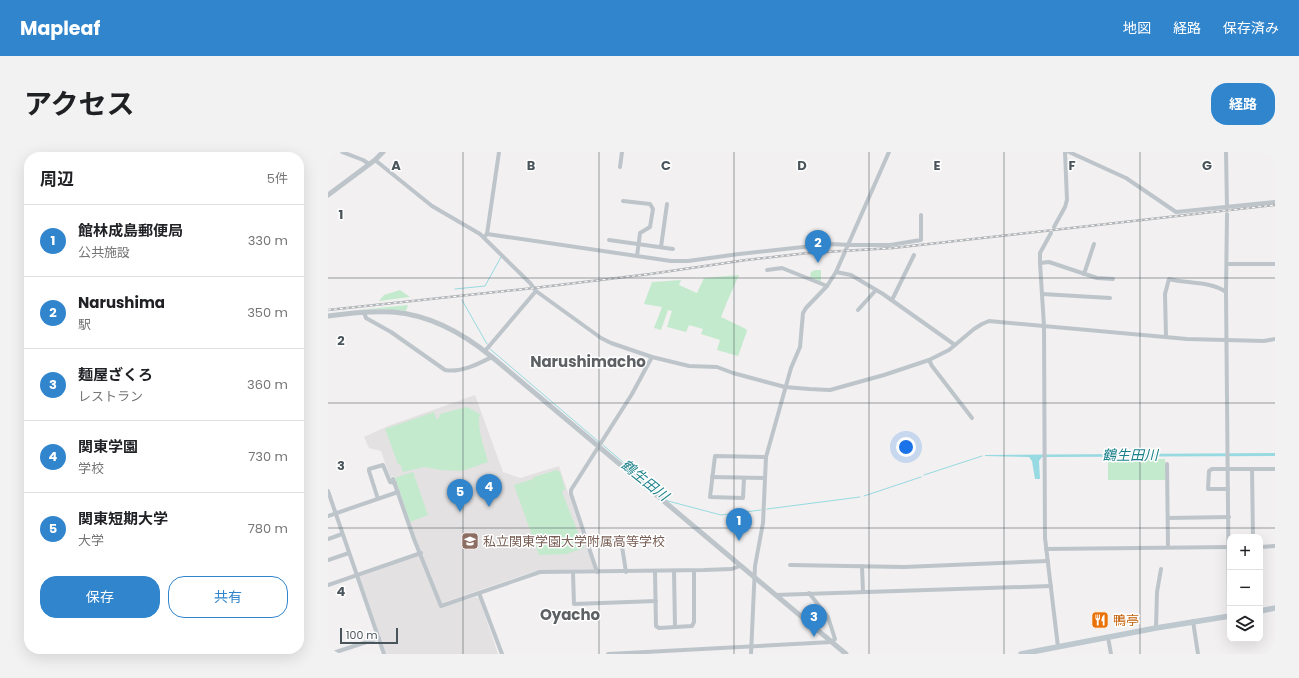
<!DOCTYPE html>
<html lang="ja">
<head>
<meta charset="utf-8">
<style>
  body { margin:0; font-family:Poppins,"Noto Sans JP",sans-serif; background:#f2f2f2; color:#202124 }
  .controls { position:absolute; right:12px; bottom:12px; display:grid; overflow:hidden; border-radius:8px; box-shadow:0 4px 16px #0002 }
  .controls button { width:36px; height:36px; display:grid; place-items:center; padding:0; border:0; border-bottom:1px solid #e0e0e0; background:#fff; color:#202124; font:20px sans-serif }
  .scale { position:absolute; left:12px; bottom:10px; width:58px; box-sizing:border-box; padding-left:4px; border:2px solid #4a555b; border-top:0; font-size:11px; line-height:14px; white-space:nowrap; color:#4a555b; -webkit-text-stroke:3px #fff; paint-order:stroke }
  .you { position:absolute; left:578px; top:295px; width:14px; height:14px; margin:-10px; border:3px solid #fff; border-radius:50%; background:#1a73e8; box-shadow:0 0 0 6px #1a73e833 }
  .badge { display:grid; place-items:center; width:26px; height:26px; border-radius:50%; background:#3085cc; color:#fff; font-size:13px; font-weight:700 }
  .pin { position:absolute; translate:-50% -33px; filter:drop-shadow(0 1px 2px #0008) }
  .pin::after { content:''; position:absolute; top:21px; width:14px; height:12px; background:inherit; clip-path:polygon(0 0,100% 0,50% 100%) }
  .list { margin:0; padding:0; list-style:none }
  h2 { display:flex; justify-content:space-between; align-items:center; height:52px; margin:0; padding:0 16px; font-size:17px }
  h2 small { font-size:13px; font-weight:400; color:#757577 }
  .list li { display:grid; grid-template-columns:26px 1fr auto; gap:12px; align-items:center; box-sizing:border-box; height:72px; padding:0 16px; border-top:1px solid #e0e0e0 }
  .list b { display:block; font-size:15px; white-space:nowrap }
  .list p { margin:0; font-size:13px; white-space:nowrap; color:#757577 }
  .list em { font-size:13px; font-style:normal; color:#757577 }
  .actions { display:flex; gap:8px; padding:12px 16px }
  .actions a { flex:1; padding:9px 0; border:1px solid #3085cc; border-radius:16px; text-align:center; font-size:14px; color:#3085cc }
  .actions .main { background:#3085cc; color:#fff }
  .icon { flex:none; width:22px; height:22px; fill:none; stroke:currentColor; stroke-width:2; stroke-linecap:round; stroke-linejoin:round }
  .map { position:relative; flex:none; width:947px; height:502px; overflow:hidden; border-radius:16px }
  header { display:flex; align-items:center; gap:24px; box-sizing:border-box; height:56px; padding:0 20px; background:#3085cc; color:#fff }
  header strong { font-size:19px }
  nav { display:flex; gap:22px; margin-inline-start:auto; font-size:14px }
  .intro { display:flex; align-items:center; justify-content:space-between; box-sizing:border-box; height:96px; padding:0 24px }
  h1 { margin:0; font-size:28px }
  .button { padding:10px 18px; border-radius:16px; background:#3085cc; color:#fff; font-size:14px; font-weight:700 }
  main { display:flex; gap:24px; padding:0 24px }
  aside { flex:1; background:#fff; border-radius:16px; box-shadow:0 4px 16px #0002 }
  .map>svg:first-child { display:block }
  .education { fill:#e3e1e1 }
  .green { fill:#c4eace }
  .water { fill:#97dae1 }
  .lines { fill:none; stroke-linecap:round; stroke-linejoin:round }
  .stream { stroke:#97dae1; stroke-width:1 }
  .minor { stroke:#bdc5cb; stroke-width:4 }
  .tertiary { stroke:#bdc5cb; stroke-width:5 }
  .secondary { stroke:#bec8cf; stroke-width:5.5 }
  .rail-casing { stroke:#b3b6b9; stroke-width:2.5 }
  .rail { stroke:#fff; stroke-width:1; stroke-dasharray:3; stroke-linecap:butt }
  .grid { fill:none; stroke:#4a555b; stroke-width:1; stroke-opacity:0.55 }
  .labels { text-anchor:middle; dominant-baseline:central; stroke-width:3; stroke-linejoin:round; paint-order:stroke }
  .education-label { font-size:13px; fill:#785e54; stroke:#fff; text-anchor:start }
  .food-label { font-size:13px; fill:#c56008; stroke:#fff; text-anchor:start }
  .water-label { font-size:14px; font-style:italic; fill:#1d818b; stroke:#fff }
  .quarter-label { font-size:15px; font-weight:bold; fill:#5d6164; stroke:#fff }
  .grid-label { font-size:13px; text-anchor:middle; font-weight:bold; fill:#4a555b; stroke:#fff; stroke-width:3; stroke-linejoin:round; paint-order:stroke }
</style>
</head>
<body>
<header>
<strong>Mapleaf</strong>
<nav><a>地図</a><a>経路</a><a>保存済み</a></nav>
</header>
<div class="intro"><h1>アクセス</h1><a class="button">経路</a></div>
<main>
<aside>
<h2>周辺<small>5件</small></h2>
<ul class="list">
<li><span class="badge">1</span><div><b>館林成島郵便局</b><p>公共施設</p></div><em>330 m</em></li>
<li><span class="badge">2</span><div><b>Narushima</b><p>駅</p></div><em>350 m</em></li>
<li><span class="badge">3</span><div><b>麺屋ざくろ</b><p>レストラン</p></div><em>360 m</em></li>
<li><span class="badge">4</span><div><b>関東学園</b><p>学校</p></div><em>730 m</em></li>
<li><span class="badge">5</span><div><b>関東短期大学</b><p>大学</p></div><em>780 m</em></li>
</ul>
<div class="actions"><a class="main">保存</a><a>共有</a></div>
</aside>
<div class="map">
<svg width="947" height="502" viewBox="0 0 947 502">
  <rect width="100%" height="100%" fill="#f2f0f0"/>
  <!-- education -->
  <g class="education">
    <polygon points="147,243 175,320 192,326 231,314 266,417 207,419 114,451 111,450 94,402 87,387 66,324 62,325 53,299 41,296 36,285 60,274"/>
    <polygon points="92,403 112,455 115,455 148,445 151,446 170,502 58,502 30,425"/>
  </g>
  <!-- green -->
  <g class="green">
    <polygon points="487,118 493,118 493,130 482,125 483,120"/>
    <polygon points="411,123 399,150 393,165 418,177 419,179 410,204 389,198 392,188 373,182 375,177 361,173 358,180 339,175 344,159 340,158 333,178 326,176 334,155 316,152 324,130 353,128 351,133 369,141 376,126"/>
    <polygon points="72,138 82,145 51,149 56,143"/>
    <polygon points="80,153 78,159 52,157 29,158"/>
    <path d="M139 255 152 262C148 274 157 298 160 310L134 319 113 318 96 315 75 320 72 312H70L57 277 106 260 108 267 111 266 112 262Z"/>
    <rect x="780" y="307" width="57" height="21"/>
    <polygon points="228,318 232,320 237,337 234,340 256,396 238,402 211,403 186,333 205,327 206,325"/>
    <polygon points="85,320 100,363 82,370 67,326"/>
  </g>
  <!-- water -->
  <polygon class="water" points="947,301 947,304 714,305 711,309 712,327 707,327 704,309 701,305 657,304 657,303"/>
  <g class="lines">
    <!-- stream -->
    <g class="stream">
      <polyline points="127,137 157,134 173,105"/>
      <polyline points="134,148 159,192"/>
      <polyline points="162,197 271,290"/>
      <polyline points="275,293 340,349 393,363 433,358"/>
      <polyline points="596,323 654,304"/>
      <polyline points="536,344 593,325"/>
      <polyline points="439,357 532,345"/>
    </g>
    <!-- minor -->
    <g class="minor">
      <polyline points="14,0 35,8 41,12"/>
      <polyline points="741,0 798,26 848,60 947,50"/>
      <polyline points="898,0 899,55"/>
      <polyline points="47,8 104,54 152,82 202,131 208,139 273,186 283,191 324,205 361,214 389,215 405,221 457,235 481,237 502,238 556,223 601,208 621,198 646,177 654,172 661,169 859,187 936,189 947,187"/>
      <polyline points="292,15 294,0"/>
      <polyline points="295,49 322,52 325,57 322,75 312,81 309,104"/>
      <polyline points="899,62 898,140 901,464"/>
      <polyline points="726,75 737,55 739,48 737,0"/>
      <polyline points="723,81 712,101 712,111 716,174 717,386 730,495"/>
      <polyline points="159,82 171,0"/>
      <polyline points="156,85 159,82 343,109 360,109 411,102 503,92 522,93 562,93 593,88 593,63"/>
      <polyline points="281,88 345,97"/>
      <polyline points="333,95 339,52"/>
      <polyline points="712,111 721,110 769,126 785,127"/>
      <polyline points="899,112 947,112"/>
      <polyline points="439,118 454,116 499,134"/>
      <polyline points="508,120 561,0"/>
      <polyline points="756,122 766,92"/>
      <polyline points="714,142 782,146"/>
      <polyline points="564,148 586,103"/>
      <polyline points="530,158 548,138"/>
      <path d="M36 160 38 166 63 180 117 218C133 221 150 212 164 205"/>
      <path d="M838 185 837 142 841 127C860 132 882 129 898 140"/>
      <polyline points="157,199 208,139"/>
      <polyline points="601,208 604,214 644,266"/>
      <polyline points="839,312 840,395"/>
      <polyline points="924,317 925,385"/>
      <polyline points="384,325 437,326"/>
      <polyline points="416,326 415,346 382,345 387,304 438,305"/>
      <polyline points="65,327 86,387 113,454 212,420 376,418 404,417 412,414"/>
      <polyline points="900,337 880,337 881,319 884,317 947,317"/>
      <polyline points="0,339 56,502"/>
      <polyline points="50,347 41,319 41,317 55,313 62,330 67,331"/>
      <polyline points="0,364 70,340"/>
      <polyline points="840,366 901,365"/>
      <polyline points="0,387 14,382"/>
      <polyline points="259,392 293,388 298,420"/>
      <polyline points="932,395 947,394"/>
      <polyline points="718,397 902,395"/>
      <polyline points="0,408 21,401"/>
      <polyline points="462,413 576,415 720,409"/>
      <polyline points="534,414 535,440"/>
      <polyline points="346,419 347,475"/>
      <polyline points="269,420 243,342 243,338 304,242 324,205"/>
      <polyline points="327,420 328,474 331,476 364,474 366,470 366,419"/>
      <polyline points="245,421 246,452 328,449"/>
      <polyline points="0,433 93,401"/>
      <polyline points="151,441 174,502"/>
      <polyline points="447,443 723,434"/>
      <polyline points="865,469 870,502"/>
      <polyline points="828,476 829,440 833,417"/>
      <polyline points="780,485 783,502"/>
      <polyline points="2,502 51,486"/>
      <polyline points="280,502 504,490 507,487 500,465 481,441"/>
      <polyline points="423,502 427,414 435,371 438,305 463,216 472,195 475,161 478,156 499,134 508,120 523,123 555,142 627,193"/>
      <polyline points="939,502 947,499"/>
    </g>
    <!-- tertiary -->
    <g class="tertiary">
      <polyline points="0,43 47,8 55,0"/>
      <path d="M0 164C21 161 43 159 65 160 102 163 136 182 164 205L518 502"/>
    </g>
    <!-- secondary -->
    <g class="secondary">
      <polyline points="932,459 947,456"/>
      <polyline points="693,502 828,476 902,464"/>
    </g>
    <defs>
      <polyline id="rail" points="0,158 206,136 322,122 418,108 480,101 565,96 947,53"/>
    </defs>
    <!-- rail casing -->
    <use href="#rail" class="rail-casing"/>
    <!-- rail -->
    <use href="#rail" class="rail"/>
  </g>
  <!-- grid -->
  <path class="grid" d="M135 0V502M271 0V502M406 0V502M541 0V502M676 0V502M812 0V502M0 126H947M0 251H947M0 376H947"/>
  <!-- icons -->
  <defs>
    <symbol id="school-square" viewBox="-11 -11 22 22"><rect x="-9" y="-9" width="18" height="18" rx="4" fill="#8d6e63" stroke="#fff"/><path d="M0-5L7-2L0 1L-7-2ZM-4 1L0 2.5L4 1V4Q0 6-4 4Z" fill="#fff"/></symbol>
    <symbol id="restaurant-square" viewBox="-11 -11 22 22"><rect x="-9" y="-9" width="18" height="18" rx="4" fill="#e8710a" stroke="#fff"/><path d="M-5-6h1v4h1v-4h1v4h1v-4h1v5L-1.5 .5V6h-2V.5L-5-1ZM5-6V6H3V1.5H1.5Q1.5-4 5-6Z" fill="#fff"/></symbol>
  </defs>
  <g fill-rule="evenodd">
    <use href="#school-square" x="132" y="379" width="20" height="20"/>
    <use href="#restaurant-square" x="762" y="458" width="20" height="20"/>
  </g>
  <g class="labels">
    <!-- education labels -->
    <g class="education-label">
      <text x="155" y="389">私立関東学園大学附属高等学校</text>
    </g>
    <!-- food labels -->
    <g class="food-label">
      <text x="785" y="468">鴨亭</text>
    </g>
    <!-- water labels -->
    <g class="water-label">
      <text x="802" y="303">鶴生田川</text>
      <text transform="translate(317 328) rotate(39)">鶴生田川</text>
    </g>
    <!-- quarter labels -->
    <g class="quarter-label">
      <text x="260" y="209">Narushimacho</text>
      <text x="242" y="462">Oyacho</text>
    </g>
  </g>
  <g class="grid-label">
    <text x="68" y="18">A</text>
    <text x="203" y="18">B</text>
    <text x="338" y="18">C</text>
    <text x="474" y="18">D</text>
    <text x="609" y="18">E</text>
    <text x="744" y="18">F</text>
    <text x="879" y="18">G</text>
    <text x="13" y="67">1</text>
    <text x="13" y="193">2</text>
    <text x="13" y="318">3</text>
    <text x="13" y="444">4</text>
  </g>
</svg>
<div class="controls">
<button>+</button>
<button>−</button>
<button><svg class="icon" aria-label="layers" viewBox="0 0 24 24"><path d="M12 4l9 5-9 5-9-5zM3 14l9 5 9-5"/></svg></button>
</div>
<div class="scale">100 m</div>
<div class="you"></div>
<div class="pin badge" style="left:411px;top:389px">1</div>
<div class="pin badge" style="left:490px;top:111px">2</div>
<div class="pin badge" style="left:486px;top:485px">3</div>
<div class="pin badge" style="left:161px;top:355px">4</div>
<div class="pin badge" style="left:132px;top:360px">5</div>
</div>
</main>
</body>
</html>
